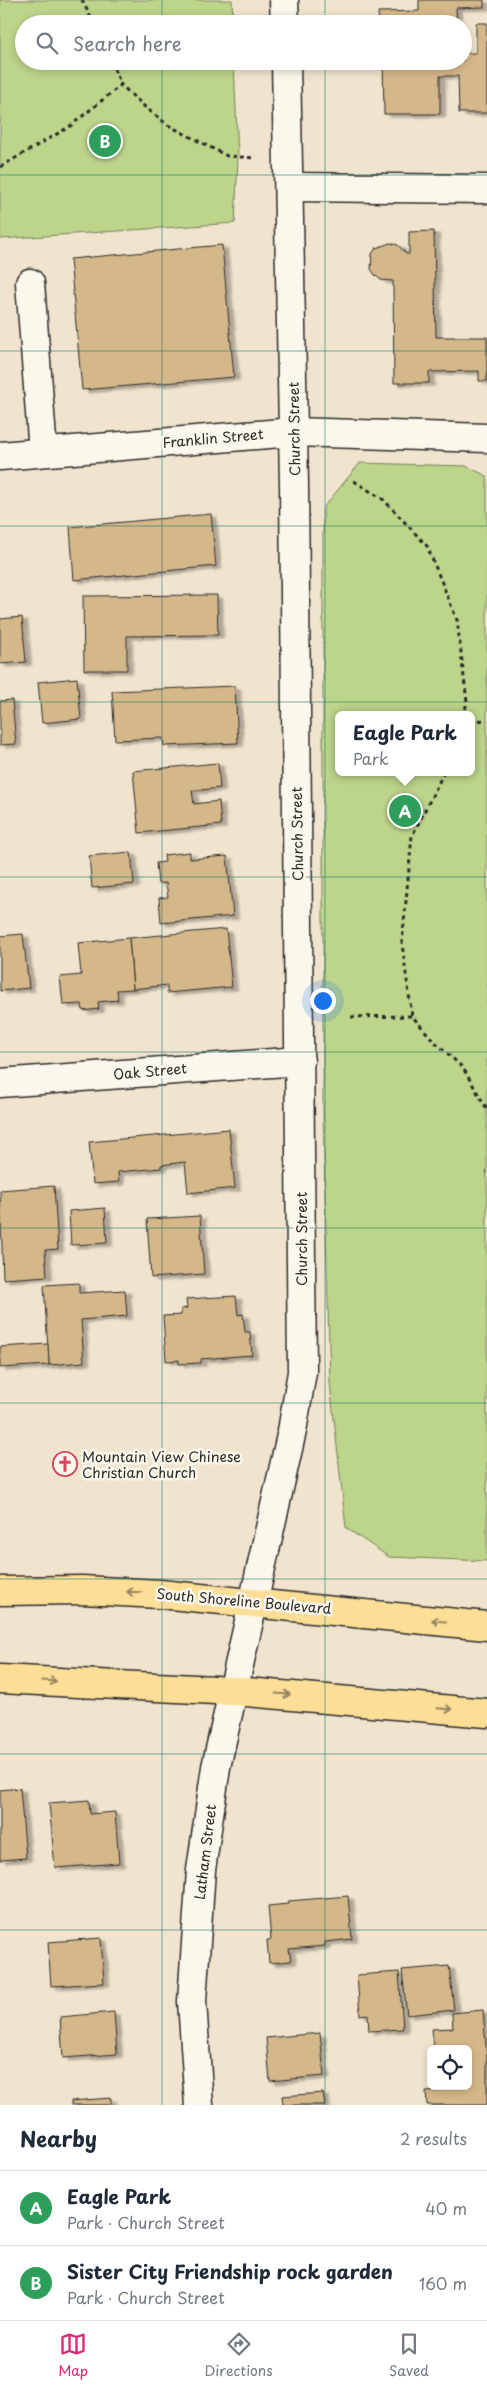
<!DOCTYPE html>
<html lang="en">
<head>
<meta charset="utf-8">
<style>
  body { margin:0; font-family:"Playpen Sans",sans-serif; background:#f2f2f3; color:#1f2937 }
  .controls { position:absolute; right:15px; bottom:15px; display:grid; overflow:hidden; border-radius:8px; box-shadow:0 2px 8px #0003 }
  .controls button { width:45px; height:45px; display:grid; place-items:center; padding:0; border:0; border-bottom:1px solid #e0e1e3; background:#fff; color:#1f2937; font:25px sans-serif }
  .you { position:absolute; left:322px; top:1000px; width:18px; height:18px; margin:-12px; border:4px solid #fff; border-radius:50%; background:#1a73e8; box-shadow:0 0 0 8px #1a73e833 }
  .badge { display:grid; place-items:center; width:32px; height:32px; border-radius:50%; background:#db2777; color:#fff; font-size:16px; font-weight:700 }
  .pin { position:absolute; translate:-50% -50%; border:2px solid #fff; box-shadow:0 1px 5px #0006 }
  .popup { position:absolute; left:335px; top:711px; width:140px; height:65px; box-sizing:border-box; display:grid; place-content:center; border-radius:8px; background:#fff; filter:drop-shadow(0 1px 4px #0005); font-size:16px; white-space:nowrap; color:#747a83 }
  .popup b { font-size:19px; color:#1f2937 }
  .popup::after { content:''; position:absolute; left:50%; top:100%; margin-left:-10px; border:10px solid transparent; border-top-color:#fff }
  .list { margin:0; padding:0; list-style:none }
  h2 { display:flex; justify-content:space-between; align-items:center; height:65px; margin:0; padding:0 20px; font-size:21px }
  h2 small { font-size:16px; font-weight:400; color:#747a83 }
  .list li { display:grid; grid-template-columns:32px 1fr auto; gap:15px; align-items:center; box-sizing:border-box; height:75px; padding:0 20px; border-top:1px solid #e0e1e3 }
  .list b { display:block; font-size:19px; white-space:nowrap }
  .list p { margin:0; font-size:16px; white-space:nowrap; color:#747a83 }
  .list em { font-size:16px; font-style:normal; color:#747a83 }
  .icon { flex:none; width:28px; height:28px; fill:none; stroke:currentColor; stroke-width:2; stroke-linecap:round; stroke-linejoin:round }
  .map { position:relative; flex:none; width:487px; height:2105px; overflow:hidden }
  .search { position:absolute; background:#fff; box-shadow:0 2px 8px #0003; left:15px; right:15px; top:15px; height:55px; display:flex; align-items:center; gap:12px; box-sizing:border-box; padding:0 18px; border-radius:28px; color:#747a83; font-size:19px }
  .sheet { height:215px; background:#fff }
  nav { display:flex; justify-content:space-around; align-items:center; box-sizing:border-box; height:70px; border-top:1px solid #e0e1e3; background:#fff; font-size:14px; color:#747a83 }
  nav a { display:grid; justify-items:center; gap:2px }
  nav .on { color:#db2777 }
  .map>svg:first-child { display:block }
  .green { fill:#bdd48b; stroke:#74805b; fill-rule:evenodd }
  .building { fill:#d5b889; stroke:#2b2b2b; filter:url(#shadow) }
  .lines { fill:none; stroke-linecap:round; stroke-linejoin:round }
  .minor-casing { stroke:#2b2b2b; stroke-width:31 }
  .major-casing { stroke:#2b2b2b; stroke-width:31 }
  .path { stroke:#2b2b2b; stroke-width:3; stroke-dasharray:4 4; stroke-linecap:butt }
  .minor { stroke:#fbf7ec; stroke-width:28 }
  .major { stroke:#fcde96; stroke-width:28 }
  .oneway { stroke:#948460 }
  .grid { fill:none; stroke:#0f766e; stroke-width:1; stroke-opacity:0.55 }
  .labels { text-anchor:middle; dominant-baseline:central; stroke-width:5; stroke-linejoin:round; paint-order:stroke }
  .street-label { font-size:14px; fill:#2b2b2b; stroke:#fbf7ec }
  .poi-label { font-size:14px; fill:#2b2b2b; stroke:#fbf7ec; text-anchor:start }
</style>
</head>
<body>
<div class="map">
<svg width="487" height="2105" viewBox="0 0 487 2105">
  <defs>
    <filter id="shadow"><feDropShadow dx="5.5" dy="3" stdDeviation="1" flood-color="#0004"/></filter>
  </defs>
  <rect width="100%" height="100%" fill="#f0e4ce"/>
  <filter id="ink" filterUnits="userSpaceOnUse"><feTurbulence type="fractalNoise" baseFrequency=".02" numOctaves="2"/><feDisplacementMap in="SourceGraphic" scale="10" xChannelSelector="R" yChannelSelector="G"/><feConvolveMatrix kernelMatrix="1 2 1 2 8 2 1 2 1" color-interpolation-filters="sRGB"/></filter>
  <g filter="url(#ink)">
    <!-- green -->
    <g class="green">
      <polygon points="0,0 232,0 233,24 24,24 24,61 234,61 238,157 235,223 0,239"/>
      <path d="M360 463 466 466 487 476V1561L389 1557 346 1528 330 1383 323 1115V508ZM339 715H471V772H339Z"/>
    </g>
    <!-- building -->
    <g class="building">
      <polygon points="419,0 484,0 484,7 456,8 457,24 379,24 378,12 419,11"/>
      <polygon points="476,23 487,23 487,113 459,113 458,76 440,76 440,114 384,114 383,61 463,61 463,53 476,53"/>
      <polygon points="434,231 436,337 487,337 487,381 479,381 479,371 429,372 429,383 394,383 393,281 381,280 375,275 371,269 372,254 376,248 390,243 398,245 406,254 409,254 409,232"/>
      <polygon points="222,245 234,377 82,390 70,259"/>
      <polygon points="211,514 216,566 74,580 70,527"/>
      <polygon points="217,595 218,635 127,636 127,670 84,670 83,596"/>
      <polygon points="22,617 26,662 0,664 0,619"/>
      <polygon points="77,678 81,719 42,723 38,682"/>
      <polygon points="235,686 238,743 164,746 163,738 115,740 112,691"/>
      <polygon points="12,700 16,744 0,745 0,701"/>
      <polygon points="218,763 220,788 192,791 194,804 219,801 221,825 139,833 133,771"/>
      <polygon points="131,852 134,884 92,888 89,856"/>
      <polygon points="190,852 190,859 227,856 233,916 161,923 159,898 168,897 166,883 158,884 156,863 165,862 164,855"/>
      <polygon points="226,929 232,987 167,993 167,985 133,989 129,938"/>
      <polygon points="23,934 29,988 0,991 0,936"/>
      <polygon points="129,938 133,989 117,990 118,1000 98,1002 99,1009 83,1011 82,1004 63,1005 60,977 81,975 78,943"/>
      <polygon points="229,1129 235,1188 188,1193 185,1162 161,1165 161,1168 118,1172 119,1182 93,1184 89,1142"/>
      <polygon points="54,1186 58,1249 45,1250 47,1276 3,1279 0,1190"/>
      <polygon points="105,1208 107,1243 71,1245 69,1211"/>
      <polygon points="200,1216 204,1274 151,1278 147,1219"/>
      <polygon points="79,1283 79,1293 125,1290 127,1316 81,1320 84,1362 49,1365 44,1285"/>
      <polygon points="236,1296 238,1315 243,1314 245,1332 250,1332 252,1355 201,1359 201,1363 179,1364 179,1360 166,1361 163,1316 181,1315 181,1309 187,1308 186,1299"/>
      <polygon points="48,1344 49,1365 0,1368 0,1347"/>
      <polygon points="20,1788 26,1858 0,1860 0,1790"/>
      <polygon points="89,1800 90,1814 115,1812 119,1863 55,1868 49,1803"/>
      <polygon points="348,1896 352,1939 325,1942 325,1946 289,1949 291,1961 269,1963 267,1940 271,1940 268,1906 288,1904 288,1901"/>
      <polygon points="101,1938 104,1983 51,1986 48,1942"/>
      <polygon points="449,1966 454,2010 407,2015 402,1970"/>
      <polygon points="399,1972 403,2029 369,2031 368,2014 360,2015 357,1975"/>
      <polygon points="483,2010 487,2057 487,2105 427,2105 426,2092 438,2091 438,2086 468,2086 468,2049 434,2049 432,2029 453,2028 452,2013"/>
      <polygon points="114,2012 117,2054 63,2058 60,2017"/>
      <polygon points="320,2033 324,2076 270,2081 266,2038"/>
      <polygon points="323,2093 325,2105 283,2105 282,2096"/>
      <polygon points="111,2098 111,2105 71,2105 71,2101"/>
    </g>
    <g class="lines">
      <defs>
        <g id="minor">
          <polyline points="284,0 285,24"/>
          <polyline points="289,187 487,189"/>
          <polyline points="30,283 43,452"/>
          <polyline points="0,456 293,432 487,438"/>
          <polyline points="0,1083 300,1061"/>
          <polyline points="199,2105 192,2001 201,1870 216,1767 292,1431 302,1372 294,484 286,61"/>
        </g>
        <g id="major">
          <polyline points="0,1591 82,1590 160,1594 487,1626"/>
          <polyline points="0,1679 235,1691 487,1713"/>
        </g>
      </defs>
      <!-- minor casing -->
      <use href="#minor" class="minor-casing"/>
      <!-- major casing -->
      <use href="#major" class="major-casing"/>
      <!-- path -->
      <g class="path">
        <polyline points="82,0 94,24"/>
        <polyline points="111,61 121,85"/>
        <polyline points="0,167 69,127 121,85 146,108 168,125 227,156 256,158"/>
        <polyline points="354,481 384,500 427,546 457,620 467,702 464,715"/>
        <polyline points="471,721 487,720"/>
        <polyline points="444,772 412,836 402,944 412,1016 433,1040 463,1068 487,1109"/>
        <polyline points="351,1017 412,1016"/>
        <polyline points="486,1172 487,1172"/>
      </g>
      <!-- minor -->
      <use href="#minor" class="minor"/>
      <!-- major -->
      <use href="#major" class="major"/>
    </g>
    <!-- one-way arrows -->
    <defs><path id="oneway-shaft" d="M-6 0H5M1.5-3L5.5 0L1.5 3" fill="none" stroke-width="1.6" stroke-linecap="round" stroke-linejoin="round" transform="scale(1.25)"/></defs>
    <g class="oneway">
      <use href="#oneway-shaft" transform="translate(134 1592) rotate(-178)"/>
      <use href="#oneway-shaft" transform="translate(439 1621) rotate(-174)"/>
      <use href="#oneway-shaft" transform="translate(49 1681) rotate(3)"/>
      <use href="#oneway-shaft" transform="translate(283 1694) rotate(4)"/>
      <use href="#oneway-shaft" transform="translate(445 1709) rotate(5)"/>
    </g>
  </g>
  <!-- grid -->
  <path class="grid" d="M162 0V24M325 0V24M162 61V2105M325 61V2105M0 175H487M0 351H487M0 526H487M0 702H487M0 877H487M0 1052H487M0 1228H487M0 1403H487M0 1579H487M0 1754H487M0 1930H487"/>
  <!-- icons -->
  <defs>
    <symbol id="church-ring" viewBox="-11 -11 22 22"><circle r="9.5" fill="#fbf7ec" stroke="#d1495b" stroke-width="1.5"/><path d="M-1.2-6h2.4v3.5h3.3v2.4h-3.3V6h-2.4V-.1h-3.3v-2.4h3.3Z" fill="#d1495b"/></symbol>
  </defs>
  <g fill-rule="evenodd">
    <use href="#church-ring" x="51" y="1450" width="28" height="28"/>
  </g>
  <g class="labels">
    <!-- street labels -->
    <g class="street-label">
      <text transform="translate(294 429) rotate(-91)">Church Street</text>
      <text transform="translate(213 438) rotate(-5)">Franklin Street</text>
      <text transform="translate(297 834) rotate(-91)">Church Street</text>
      <text transform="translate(150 1071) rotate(-5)">Oak Street</text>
      <text transform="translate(301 1239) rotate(-90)">Church Street</text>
      <text transform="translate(244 1601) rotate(5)">South Shoreline Boulevard</text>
      <text transform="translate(205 1852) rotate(-83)">Latham Street</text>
    </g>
    <!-- poi labels -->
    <g class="poi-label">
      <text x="82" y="1456">Mountain View Chinese<tspan x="82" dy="16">Christian Church</tspan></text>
    </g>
  </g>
</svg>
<div class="controls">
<button><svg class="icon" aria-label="locate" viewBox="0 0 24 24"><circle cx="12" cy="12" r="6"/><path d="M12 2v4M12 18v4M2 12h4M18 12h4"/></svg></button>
</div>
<div class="you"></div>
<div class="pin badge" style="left:405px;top:811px;background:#2e9e5b">A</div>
<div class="popup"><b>Eagle Park</b>Park</div>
<div class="pin badge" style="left:105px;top:141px;background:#2e9e5b">B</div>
<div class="search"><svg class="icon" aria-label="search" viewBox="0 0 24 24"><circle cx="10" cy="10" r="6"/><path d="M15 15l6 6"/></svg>Search here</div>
</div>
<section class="sheet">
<h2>Nearby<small>2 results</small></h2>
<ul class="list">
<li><span class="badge" style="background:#2e9e5b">A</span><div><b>Eagle Park</b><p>Park · Church Street</p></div><em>40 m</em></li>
<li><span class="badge" style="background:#2e9e5b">B</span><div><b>Sister City Friendship rock garden</b><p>Park · Church Street</p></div><em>160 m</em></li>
</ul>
</section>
<nav>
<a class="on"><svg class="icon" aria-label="map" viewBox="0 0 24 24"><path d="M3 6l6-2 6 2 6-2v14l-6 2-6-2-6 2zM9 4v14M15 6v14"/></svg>Map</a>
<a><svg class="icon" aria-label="directions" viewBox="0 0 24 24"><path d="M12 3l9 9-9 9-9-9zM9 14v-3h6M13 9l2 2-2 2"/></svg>Directions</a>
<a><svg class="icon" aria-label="saved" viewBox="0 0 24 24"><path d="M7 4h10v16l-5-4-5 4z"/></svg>Saved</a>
</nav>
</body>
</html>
